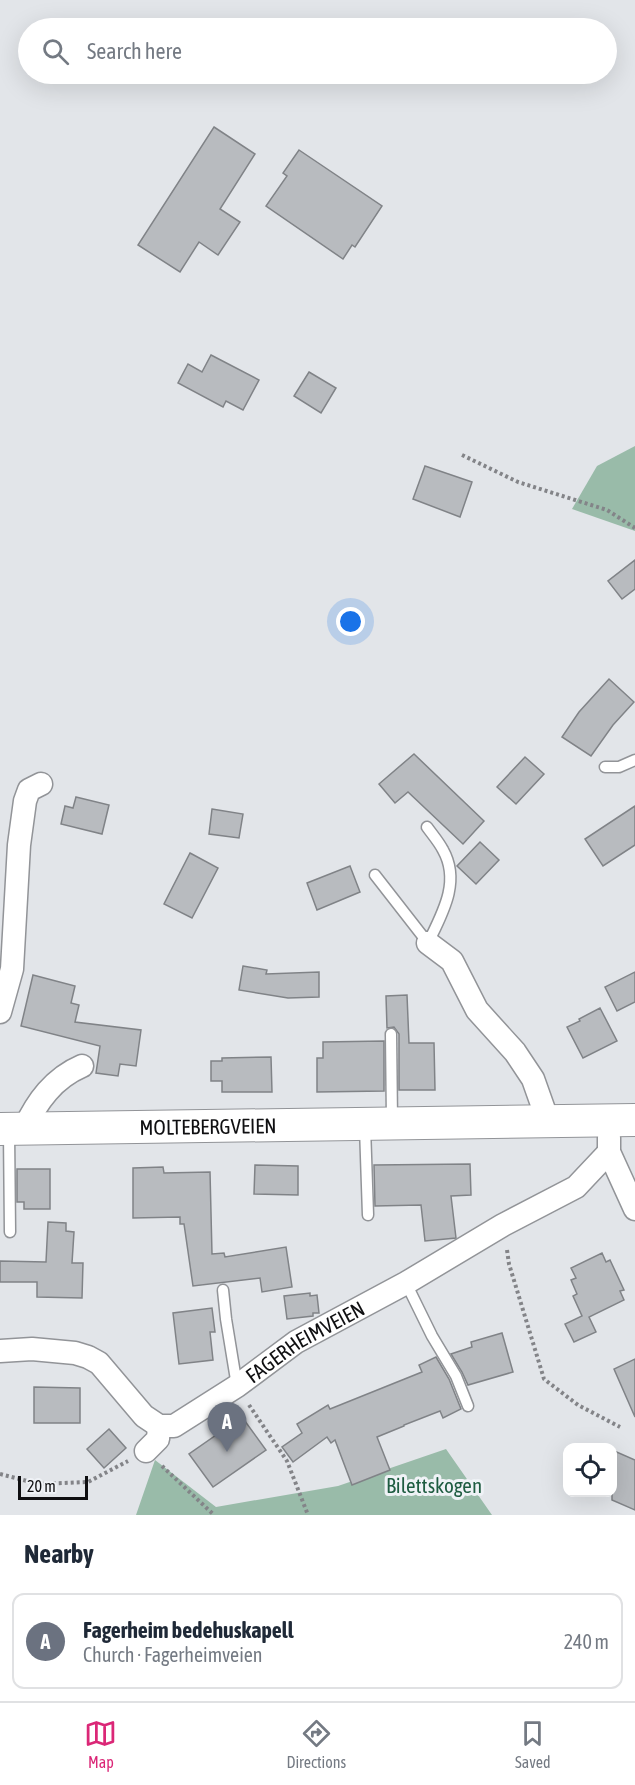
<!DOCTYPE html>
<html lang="en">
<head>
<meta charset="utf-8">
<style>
  body { margin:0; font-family:"Asap Condensed",sans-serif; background:#f6f6f7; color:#1f2937 }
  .controls { position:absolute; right:18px; bottom:18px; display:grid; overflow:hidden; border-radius:12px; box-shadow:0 6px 24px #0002 }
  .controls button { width:54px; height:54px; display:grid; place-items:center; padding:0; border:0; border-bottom:2px solid #e0e1e3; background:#fff; color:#1f2937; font:30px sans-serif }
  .scale { position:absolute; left:18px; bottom:15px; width:70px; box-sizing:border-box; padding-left:6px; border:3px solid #0f0f11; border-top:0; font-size:16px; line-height:21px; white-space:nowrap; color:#0f0f11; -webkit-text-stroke:4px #eff2f6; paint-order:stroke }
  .you { position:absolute; left:351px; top:622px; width:21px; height:21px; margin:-15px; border:4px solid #fff; border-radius:50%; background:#1a73e8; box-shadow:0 0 0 9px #1a73e833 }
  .badge { display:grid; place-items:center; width:39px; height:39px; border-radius:50%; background:#db2777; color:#fff; font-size:20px; font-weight:700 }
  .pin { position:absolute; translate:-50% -50px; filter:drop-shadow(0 2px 3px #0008) }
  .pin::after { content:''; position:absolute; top:32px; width:21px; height:18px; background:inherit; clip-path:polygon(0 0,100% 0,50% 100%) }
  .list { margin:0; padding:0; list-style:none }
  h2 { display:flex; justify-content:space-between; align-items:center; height:78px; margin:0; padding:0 24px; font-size:26px }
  h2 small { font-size:20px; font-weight:400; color:#747a83 }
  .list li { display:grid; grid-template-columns:39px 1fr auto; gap:18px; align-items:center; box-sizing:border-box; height:96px; margin:0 12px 12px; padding:0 12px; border:2px solid #e0e1e3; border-radius:12px }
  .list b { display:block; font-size:22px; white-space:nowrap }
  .list p { margin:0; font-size:20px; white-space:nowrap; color:#747a83 }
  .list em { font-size:20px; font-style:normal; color:#747a83 }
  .icon { flex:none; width:33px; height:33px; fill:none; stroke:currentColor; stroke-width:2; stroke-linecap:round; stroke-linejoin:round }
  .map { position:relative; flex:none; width:635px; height:1515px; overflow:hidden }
  .search { position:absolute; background:#fff; box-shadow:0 6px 24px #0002; left:18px; right:18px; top:18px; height:66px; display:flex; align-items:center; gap:15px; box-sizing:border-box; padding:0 21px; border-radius:33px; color:#747a83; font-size:22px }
  .sheet { height:186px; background:#fff }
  nav { display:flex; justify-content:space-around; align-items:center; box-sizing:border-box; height:84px; border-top:2px solid #e0e1e3; background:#fff; font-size:16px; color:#747a83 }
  nav a { display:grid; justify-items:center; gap:3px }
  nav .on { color:#db2777 }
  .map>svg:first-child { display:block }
  .green { fill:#99bba9 }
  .building { fill:#b8bbbf; stroke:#808387; stroke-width:1.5 }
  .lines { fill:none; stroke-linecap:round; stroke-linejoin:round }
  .lane-casing { stroke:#929498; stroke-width:13 }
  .street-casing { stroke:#929498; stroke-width:25 }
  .secondary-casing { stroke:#929498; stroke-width:34 }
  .path { stroke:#838488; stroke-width:4; stroke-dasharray:3 3; stroke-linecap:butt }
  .lane { stroke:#fff; stroke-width:10 }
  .street { stroke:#fff; stroke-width:22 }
  .secondary { stroke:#fff; stroke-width:32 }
  .labels { text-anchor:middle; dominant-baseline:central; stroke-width:6; stroke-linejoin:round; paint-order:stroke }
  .street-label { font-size:21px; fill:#0f0f11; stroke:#eff2f6 }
  .park-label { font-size:21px; fill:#1e5c41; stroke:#eff2f6 }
</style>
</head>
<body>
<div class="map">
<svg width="635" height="1515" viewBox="0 0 635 1515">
  <rect width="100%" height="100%" fill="#e2e5e9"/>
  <!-- green -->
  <g class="green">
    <polygon points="635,446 635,531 572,509 597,466"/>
    <polygon points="446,1449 492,1515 136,1515 155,1460 216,1507 338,1486"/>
  </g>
  <!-- building -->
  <g class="building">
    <polygon points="214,127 255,154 220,209 240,222 218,255 199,242 180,272 138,245"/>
    <polygon points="299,150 382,206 355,247 352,245 343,259 266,206 287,176 283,173"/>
    <polygon points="211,355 259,380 243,410 226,401 223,407 178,383 188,364 202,372"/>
    <polygon points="309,372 336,388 321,413 294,396"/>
    <polygon points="425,466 472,482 460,517 413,499"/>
    <polygon points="635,560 635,589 622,599 608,581"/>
    <polygon points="609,679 634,702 613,725 591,756 562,737 579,712"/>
    <polygon points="414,754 484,821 463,844 408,792 395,803 379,784"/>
    <polygon points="525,757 544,774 516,804 497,787"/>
    <polygon points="76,797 109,805 102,834 61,824 65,806 73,808"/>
    <polygon points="635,806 635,845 603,866 585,839"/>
    <polygon points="212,809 243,814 239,838 209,834"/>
    <polygon points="480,842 499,860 476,884 457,866"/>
    <polygon points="190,853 218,868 192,918 164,904"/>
    <polygon points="350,866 360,892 317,910 307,883"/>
    <polygon points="243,966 267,970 266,974 319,972 319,997 288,998 239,990"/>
    <polygon points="635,972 635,1002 617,1011 605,987"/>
    <polygon points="33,975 75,986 71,1003 79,1005 75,1022 141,1030 136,1066 120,1064 118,1076 96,1073 100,1046 21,1026"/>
    <polygon points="407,995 409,1043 434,1043 435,1090 399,1090 399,1034 394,1027 387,1028 386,996"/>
    <polygon points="600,1008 617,1041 583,1058 567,1027 580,1021 579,1019"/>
    <polygon points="384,1041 384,1091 317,1092 317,1058 323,1058 323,1042"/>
    <polygon points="271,1057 272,1092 222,1092 222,1081 211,1081 211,1061 222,1061 222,1058"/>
    <polygon points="470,1164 471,1195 451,1196 456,1238 425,1241 421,1205 375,1206 374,1165"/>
    <polygon points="255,1165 298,1166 298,1195 254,1194"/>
    <polygon points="163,1167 164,1173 210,1172 212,1254 224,1253 225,1257 286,1247 292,1287 262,1292 260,1278 193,1286 184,1224 180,1224 180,1217 133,1218 133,1168"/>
    <polygon points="17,1169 50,1169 50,1209 24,1209 24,1202 17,1202"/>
    <polygon points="48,1222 66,1223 66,1231 74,1232 72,1263 83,1263 82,1298 37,1297 37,1282 0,1282 0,1261 46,1262"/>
    <polygon points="602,1253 606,1262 610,1260 624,1290 620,1291 624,1300 589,1317 596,1332 574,1342 565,1324 582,1316 573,1296 577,1294 571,1280 576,1278 571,1268"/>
    <polygon points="310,1293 310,1296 317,1295 319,1313 313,1313 313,1316 287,1319 284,1296"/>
    <polygon points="212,1308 215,1332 210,1332 213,1360 179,1364 173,1313"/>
    <polygon points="502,1333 513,1372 468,1385 462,1372 451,1354 472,1347 471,1342"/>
    <polygon points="436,1357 449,1379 461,1409 443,1418 440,1411 404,1425 404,1426 377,1437 390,1470 352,1485 335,1440 331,1443 327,1437 293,1462 282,1447 302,1433 297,1424 328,1405 330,1409 422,1372 419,1365"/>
    <polygon points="635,1359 635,1417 614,1369"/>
    <polygon points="34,1387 80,1388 80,1423 34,1423"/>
    <polygon points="242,1417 266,1450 213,1487 189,1454"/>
    <polygon points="109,1429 126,1448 104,1468 87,1449"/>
    <polygon points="612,1450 635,1460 635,1510 612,1500"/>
  </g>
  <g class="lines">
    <defs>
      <g id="lane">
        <polyline points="605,767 619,767 635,760"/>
        <path d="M375 875 428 943C442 914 461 882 443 850 439 842 432 834 427 827"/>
        <polyline points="391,1034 392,1121"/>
        <polyline points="365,1127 368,1215"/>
        <polyline points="9,1132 10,1232"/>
        <polyline points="406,1283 432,1336 456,1376 468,1406"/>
        <polyline points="223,1290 226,1319 237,1386"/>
      </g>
      <g id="street">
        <polyline points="428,943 452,961 477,1010 515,1052 533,1079 544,1110 544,1121"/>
        <polyline points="0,1012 12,969 19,845 25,801 29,790 41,784"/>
        <path d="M24 1129C37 1101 54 1078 82 1066"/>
        <polyline points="609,1138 609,1152 635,1209"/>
        <path id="s1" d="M0 1351 32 1349 75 1353 88 1357 99 1363 144 1416 159 1426H174L237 1386 296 1342 406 1283 503 1225 576 1187 609 1152"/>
        <polyline points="146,1451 158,1439 159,1426"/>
      </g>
      <g id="secondary">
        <path id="s2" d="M0 1129 635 1120"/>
      </g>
    </defs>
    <!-- lane casing -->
    <use href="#lane" class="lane-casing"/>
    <!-- street casing -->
    <use href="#street" class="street-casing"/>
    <!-- secondary casing -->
    <use href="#secondary" class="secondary-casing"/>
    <!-- path -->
    <g class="path">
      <polyline points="462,455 518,482 607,510 635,528"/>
      <polyline points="507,1250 509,1264 544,1379 578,1405 620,1427"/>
      <polyline points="249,1405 287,1461 308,1515"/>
      <polyline points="162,1466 214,1515"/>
      <polyline points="0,1474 39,1484 88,1482 128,1461"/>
    </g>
    <!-- lane -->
    <use href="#lane" class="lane"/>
    <!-- street -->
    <use href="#street" class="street"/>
    <!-- secondary -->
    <use href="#secondary" class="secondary"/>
  </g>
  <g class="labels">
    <!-- street labels -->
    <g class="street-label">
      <text stroke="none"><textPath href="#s2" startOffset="208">MOLTEBERGVEIEN</textPath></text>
      <text stroke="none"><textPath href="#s1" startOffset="360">FAGERHEIMVEIEN</textPath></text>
    </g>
    <!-- park labels -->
    <g class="park-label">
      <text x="434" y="1485">Bilettskogen</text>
    </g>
  </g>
</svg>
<div class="controls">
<button><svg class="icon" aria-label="locate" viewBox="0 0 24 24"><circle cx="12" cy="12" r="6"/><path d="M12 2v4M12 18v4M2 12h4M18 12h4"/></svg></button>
</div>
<div class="scale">20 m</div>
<div class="you"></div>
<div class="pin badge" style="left:227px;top:1452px;background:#6b7280">A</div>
<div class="search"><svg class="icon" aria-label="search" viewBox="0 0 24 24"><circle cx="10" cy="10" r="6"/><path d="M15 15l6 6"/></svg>Search here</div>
</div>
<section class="sheet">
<h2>Nearby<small></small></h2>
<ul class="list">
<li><span class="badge" style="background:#6b7280">A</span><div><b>Fagerheim bedehuskapell</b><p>Church · Fagerheimveien</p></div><em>240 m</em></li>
</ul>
</section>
<nav>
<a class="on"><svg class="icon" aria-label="map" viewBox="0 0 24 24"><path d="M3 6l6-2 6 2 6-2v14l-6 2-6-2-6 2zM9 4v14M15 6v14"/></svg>Map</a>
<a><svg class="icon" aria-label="directions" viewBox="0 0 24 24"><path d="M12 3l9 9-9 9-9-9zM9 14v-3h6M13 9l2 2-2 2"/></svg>Directions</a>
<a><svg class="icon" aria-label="saved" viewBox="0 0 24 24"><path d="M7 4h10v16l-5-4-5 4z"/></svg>Saved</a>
</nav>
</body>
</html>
